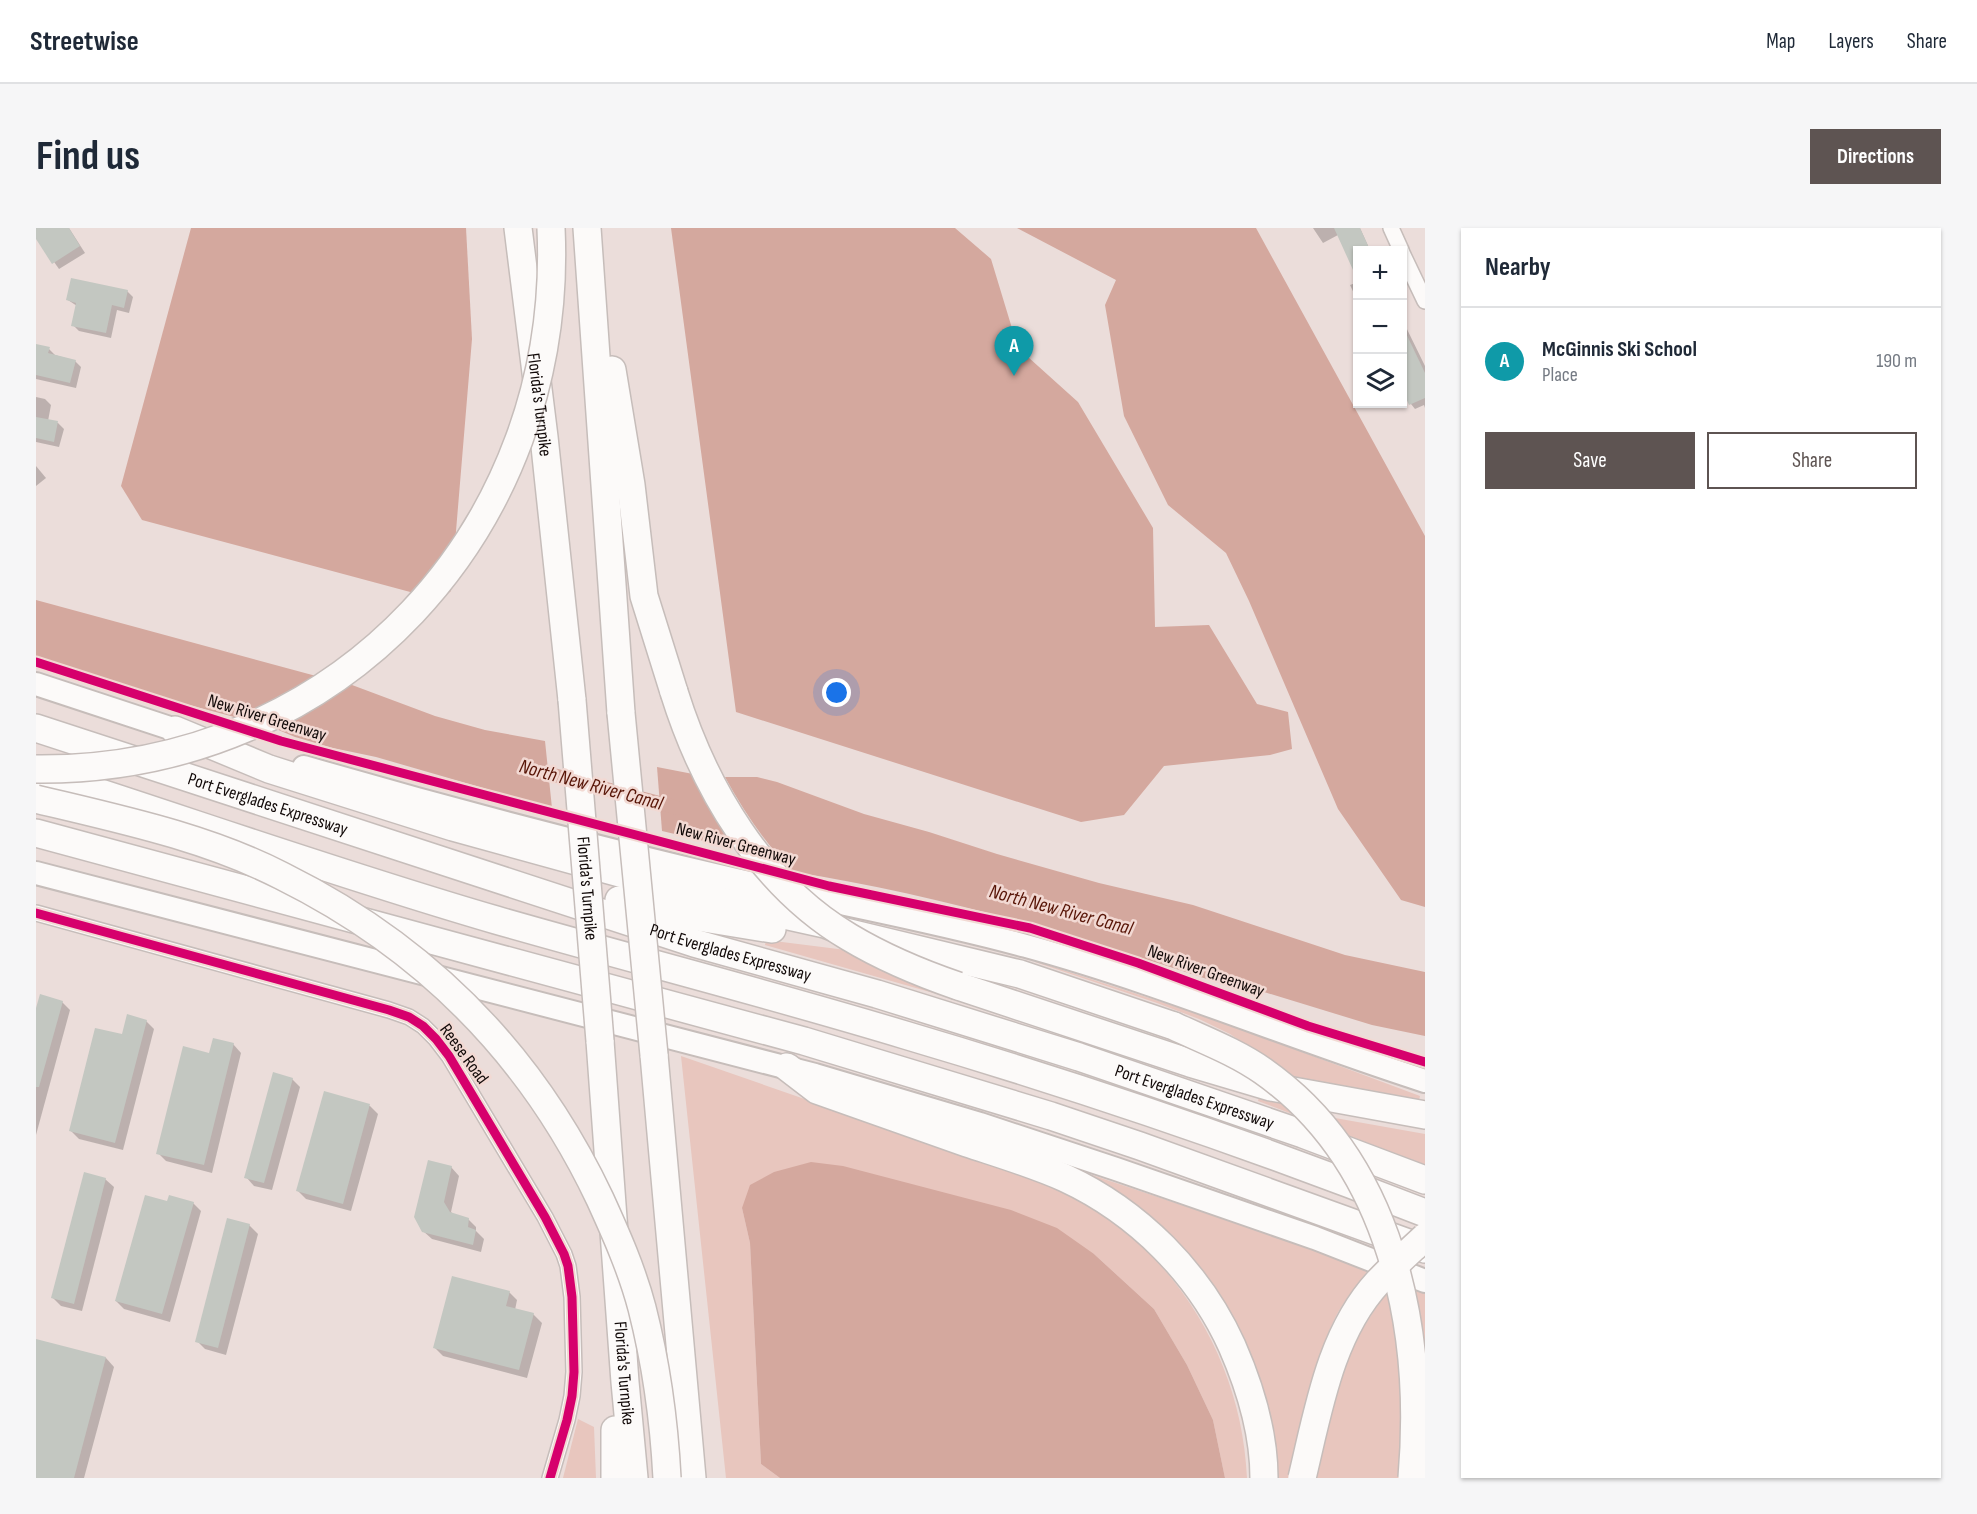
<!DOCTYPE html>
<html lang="en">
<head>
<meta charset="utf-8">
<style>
  body { margin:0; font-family:"Sofia Sans Condensed",sans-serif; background:#f6f6f7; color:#1f2937 }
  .controls { position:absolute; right:18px; top:18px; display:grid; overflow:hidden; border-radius:0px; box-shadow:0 2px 4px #0004 }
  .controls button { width:54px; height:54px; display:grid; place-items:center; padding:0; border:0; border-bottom:2px solid #e0e1e3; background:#fff; color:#1f2937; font:30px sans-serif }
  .you { position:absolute; left:801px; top:465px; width:21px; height:21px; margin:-15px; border:4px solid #fff; border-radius:50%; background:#1a73e8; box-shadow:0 0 0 9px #1a73e833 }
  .badge { display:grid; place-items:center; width:39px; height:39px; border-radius:50%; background:#5e5452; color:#fff; font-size:20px; font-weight:700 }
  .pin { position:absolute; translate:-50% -50px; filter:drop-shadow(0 2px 3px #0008) }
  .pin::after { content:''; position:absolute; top:32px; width:21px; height:18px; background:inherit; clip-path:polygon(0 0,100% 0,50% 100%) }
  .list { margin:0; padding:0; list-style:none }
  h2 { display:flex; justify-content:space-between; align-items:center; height:78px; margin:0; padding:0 24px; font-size:26px }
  h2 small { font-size:20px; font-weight:400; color:#747a83 }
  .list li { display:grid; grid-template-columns:39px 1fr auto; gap:18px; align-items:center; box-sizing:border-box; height:108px; padding:0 24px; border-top:2px solid #e0e1e3 }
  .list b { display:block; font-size:22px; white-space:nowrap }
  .list p { margin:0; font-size:20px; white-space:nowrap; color:#747a83 }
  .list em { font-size:20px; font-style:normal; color:#747a83 }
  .actions { display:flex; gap:12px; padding:18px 24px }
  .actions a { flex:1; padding:14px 0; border:2px solid #5e5452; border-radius:0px; text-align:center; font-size:21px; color:#5e5452 }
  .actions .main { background:#5e5452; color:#fff }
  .icon { flex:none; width:33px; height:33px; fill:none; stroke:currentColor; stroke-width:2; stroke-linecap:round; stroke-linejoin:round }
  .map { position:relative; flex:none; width:1389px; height:1250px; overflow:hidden; border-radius:0px }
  header { display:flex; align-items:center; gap:36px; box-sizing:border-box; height:84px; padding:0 30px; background:#fff; border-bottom:2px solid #e0e1e3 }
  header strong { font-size:28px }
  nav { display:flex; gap:33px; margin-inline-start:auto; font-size:21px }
  .intro { display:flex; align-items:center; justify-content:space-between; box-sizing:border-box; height:144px; padding:0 36px }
  h1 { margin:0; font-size:42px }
  .button { padding:15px 27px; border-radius:0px; background:#5e5452; color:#fff; font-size:21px; font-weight:700 }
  main { display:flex; gap:36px; padding:0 36px }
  aside { flex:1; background:#fff; border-radius:0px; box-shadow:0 2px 4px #0004 }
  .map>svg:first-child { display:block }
  .green { fill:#e8c6be }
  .water { fill:#d4a89e }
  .shadow { fill:#0003 }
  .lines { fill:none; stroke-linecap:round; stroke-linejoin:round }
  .canal { stroke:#d4a89e; stroke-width:14 }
  .building { fill:#c3c7c1 }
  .street-casing { stroke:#c6bdba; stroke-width:18 }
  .primary-casing { stroke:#c6bdba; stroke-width:26 }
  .highway-casing { stroke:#c6bdba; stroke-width:30 }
  .street { stroke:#fcfaf9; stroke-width:15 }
  .primary { stroke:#fcfaf9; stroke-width:22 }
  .highway { stroke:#fcfaf9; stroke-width:27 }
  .highway-bridge-casing { stroke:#c6bdba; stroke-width:30; stroke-linecap:butt }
  .highway-bridge { stroke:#fcfaf9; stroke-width:27 }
  .cycleway-casing { stroke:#f2d9d3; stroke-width:13 }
  .cycleway { stroke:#d6006c; stroke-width:9 }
  .labels { text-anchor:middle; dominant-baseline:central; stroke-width:5; stroke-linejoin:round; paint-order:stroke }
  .street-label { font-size:18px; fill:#120a09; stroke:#f2d9d3 }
  .water-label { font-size:20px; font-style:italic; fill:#581507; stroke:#f2d9d3 }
</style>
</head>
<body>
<header>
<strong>Streetwise</strong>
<nav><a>Map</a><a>Layers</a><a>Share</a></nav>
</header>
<div class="intro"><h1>Find us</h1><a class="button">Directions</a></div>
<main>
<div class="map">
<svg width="1389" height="1250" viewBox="0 0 1389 1250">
  <rect width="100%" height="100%" fill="#ebddda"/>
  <!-- green -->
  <g class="green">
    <polygon points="730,712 810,722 860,749 915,770 729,717"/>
    <polygon points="999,733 1172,789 1384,868 1383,872 1256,848 1194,806 1163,791 1121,775 999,734"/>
    <path d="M645 828 1005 953C1017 959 1030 964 1042 970 1142 1028 1206 1134 1211 1250H1189L1177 1192 1151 1137 1118 1081 1058 1026 706 980 714 1015 725 1236 744 1250H690Z"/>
    <polygon points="1223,869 1299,890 1389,906 1389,937 1222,873"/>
    <path d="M1053 946 1334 1040C1322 1056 1308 1072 1299 1090 1275 1140 1265 1197 1252 1250H1241L1132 1005 1103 979 1052 949Z"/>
    <path d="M1360 1052 1389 1064V1250H1280C1289 1212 1296 1171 1311 1134 1323 1104 1340 1078 1360 1052Z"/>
    <polygon points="542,1191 558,1199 560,1250 527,1250"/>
  </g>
  <!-- water -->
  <g class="water">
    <polygon points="155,0 430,0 436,111 415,363 404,372 106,292 85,258"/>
    <polygon points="635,0 919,0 955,31 982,120 1042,174 1117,300 1119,399 1173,397 1221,476 1252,484 1256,521 1234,527 1128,538 1088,587 1045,594 700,484"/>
    <polygon points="981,0 1220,0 1389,308 1389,679 1365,672 1302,581 1213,373 1190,325 1132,277 1088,188 1069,77 1080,52"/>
    <polygon points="0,372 280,448 202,490 127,470 0,429"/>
    <polygon points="308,454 399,488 449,502 509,513 516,580 340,529 297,520 259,509 233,498"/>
    <polygon points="621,539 657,546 702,621 626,603"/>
    <path d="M689 549H721L741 554 828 586 893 604 961 626 1063 655 1157 677 1309 727 1389 744V808L1336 797 1202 756 1180 754C1042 708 901 666 757 644 729 615 708 584 689 549Z"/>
    <polygon points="775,934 807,938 975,982 1021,1000 1058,1026 1118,1081 1151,1137 1177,1192 1189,1250 744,1250 725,1236 714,1015 706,980 714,957 738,944"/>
  </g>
  <!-- shadow -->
  <g class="shadow">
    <polygon points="0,0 33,0 49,25 23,41 0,8"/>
    <polygon points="1277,0 1324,0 1334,22 1322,22 1302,7 1287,15"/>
    <polygon points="1322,54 1322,74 1314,57"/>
    <polygon points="91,63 97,69 93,85 81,82 75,110 43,103 37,97 41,78 32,72"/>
    <polygon points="1366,91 1389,138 1389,180 1388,177 1379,181 1375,176 1366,157"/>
    <polygon points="0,118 13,121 19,127 39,133 45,139 40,160 0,151"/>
    <polygon points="0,169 9,171 15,177 12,193 22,195 28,201 23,219 0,214"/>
    <polygon points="0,238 10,250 0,258"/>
    <polygon points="26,774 34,782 0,907 0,785"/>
    <polygon points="110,793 118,801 87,922 43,911 35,903 87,808"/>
    <polygon points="197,816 205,825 176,945 130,933 122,925 174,826"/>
    <polygon points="256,851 264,859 236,962 218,958 210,949"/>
    <polygon points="289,865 334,878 342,886 315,983 270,971 262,963"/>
    <polygon points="415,939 423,948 415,984 417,986 432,991 440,999 440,1003 448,1011 445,1024 396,1011 387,1003"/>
    <polygon points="69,951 78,959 46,1083 25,1078 17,1070"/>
    <polygon points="132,975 157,975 165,983 134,1094 88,1081 80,1073"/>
    <polygon points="213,997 222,1006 190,1127 169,1121 161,1113"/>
    <polygon points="473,1064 481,1072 479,1082 497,1086 506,1095 491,1150 407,1128 399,1120"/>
    <polygon points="0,1112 70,1130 78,1139 48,1250 0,1250"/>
  </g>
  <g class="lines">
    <!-- canal -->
    <polyline class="canal" points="495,541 642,580"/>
  </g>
  <!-- building -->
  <g class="building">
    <polygon points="0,0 33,0 44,18 16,36 0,11"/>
    <polygon points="1298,0 1324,0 1334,22 1322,22 1322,53"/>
    <polygon points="35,50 92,62 88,80 76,77 70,105 35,98 40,75 30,72"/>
    <polygon points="1366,97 1389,145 1389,170 1373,177 1366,161"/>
    <polygon points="0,116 14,119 12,125 40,132 34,155 0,147"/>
    <polygon points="0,189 22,193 18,214 0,210"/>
    <polygon points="4,766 27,773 3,859 0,859 0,780"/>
    <polygon points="91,786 111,792 79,915 33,903 59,800 86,806"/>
    <polygon points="177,810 198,815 168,937 120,926 147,818 173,825"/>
    <polygon points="237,844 257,850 228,955 208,950"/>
    <polygon points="288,863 334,876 307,976 260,963"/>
    <polygon points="392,932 416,938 408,974 414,984 433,990 432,999 440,1002 437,1017 386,1004 378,989"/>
    <polygon points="48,944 70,950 38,1076 15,1070"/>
    <polygon points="109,967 131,973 133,967 158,974 126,1086 79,1073"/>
    <polygon points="191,990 214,996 182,1120 159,1114"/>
    <polygon points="416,1048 474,1063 470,1078 498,1085 483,1142 397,1120"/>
    <polygon points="0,1111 70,1129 38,1250 0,1250"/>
  </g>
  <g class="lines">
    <defs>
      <g id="street">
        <polyline points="1355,0 1365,22"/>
        <polyline points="1366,25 1389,73"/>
        <polyline points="0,685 353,782 373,789 387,798 400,811 413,828 509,989 528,1026 532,1038 536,1069 538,1144 536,1168 531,1192 514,1250"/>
      </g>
      <g id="primary">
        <polyline points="0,456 155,507"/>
        <path d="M268 539C412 581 558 619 704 653 799 675 896 692 990 718 1125 755 1255 810 1389 853"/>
        <polyline points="0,645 779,847 944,896 1080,941 1279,1010 1389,1053"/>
      </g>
      <g id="highway">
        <path id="s1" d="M482 0 508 209 536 472"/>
        <polyline points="551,0 585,485"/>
        <polyline points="576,142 595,257 608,368 638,464"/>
        <path id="s2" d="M0 500 658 715 841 766 1043 829 1267 906 1389 952"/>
        <polyline points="139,502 233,541 417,599 689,674 789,696 809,704 984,746 1138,798"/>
        <path d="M0 544C153 593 305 647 460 692 596 731 734 766 869 807 1045 859 1219 918 1389 985"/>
        <polyline points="0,605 768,813 1015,888 1104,918 1389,1021"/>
        <polyline points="583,672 637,685 736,701"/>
        <polyline points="922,758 1154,835 1235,859 1389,887"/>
        <path id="s3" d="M564 813 589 1154 598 1250"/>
        <polyline points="618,827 656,1250"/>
        <path d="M751 839 781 862C831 880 881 897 931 915 964 926 998 936 1029 950 1102 984 1163 1045 1196 1118 1214 1159 1228 1204 1228 1250"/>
        <polyline points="579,1250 579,1202"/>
      </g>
    </defs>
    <!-- street casing -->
    <use href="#street" class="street-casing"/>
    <!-- primary casing -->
    <use href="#primary" class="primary-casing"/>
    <!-- highway casing -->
    <use href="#highway" class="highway-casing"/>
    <!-- street -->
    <use href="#street" class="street"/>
    <!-- primary -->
    <use href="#primary" class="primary"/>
    <!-- highway -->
    <use href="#highway" class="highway"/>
    <defs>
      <g id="highway-bridge">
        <path d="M638 464C668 560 725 657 813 709 848 730 884 745 922 758"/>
        <path id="s4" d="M536 472 564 813"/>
        <polyline points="585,485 618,827"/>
        <path d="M0 541C303 544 529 300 515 0"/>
        <path d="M0 571C83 591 170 609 246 648 389 719 496 827 564 971 580 1006 596 1042 606 1080 620 1135 628 1192 631 1250"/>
        <path d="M1138 798C1168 812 1200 824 1227 843 1355 933 1389 1100 1376 1250"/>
        <path d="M1266 1250C1282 1184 1294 1106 1342 1054 1357 1038 1373 1024 1389 1009"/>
      </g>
    </defs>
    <!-- highway-bridge casing -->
    <use href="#highway-bridge" class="highway-bridge-casing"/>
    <!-- highway-bridge -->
    <use href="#highway-bridge" class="highway-bridge"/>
    <defs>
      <g id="cycleway">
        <polyline points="0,434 245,513 793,658 994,700 1102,735 1272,798 1389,834"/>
        <polyline points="0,685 353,782 373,789 387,798 400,811 413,828 509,989 528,1026 532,1038 536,1069 538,1144 536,1168 531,1192 514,1250"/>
      </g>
    </defs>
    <!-- cycleway casing -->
    <use href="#cycleway" class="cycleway-casing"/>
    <!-- cycleway -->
    <use href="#cycleway" class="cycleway"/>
  </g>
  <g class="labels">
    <!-- street labels -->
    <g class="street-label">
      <text stroke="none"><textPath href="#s1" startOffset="178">Florida's Turnpike</textPath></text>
      <text transform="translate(231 490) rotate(17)">New River Greenway</text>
      <text stroke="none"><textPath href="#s2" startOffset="244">Port Everglades Expressway</textPath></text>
      <text transform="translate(700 616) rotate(15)">New River Greenway</text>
      <text stroke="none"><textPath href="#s4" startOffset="189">Florida's Turnpike</textPath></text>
      <text stroke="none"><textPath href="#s2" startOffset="730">Port Everglades Expressway</textPath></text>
      <text transform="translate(1170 743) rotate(20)">New River Greenway</text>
      <text transform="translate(428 826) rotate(54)">Reese Road</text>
      <text stroke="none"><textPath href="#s2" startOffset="1216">Port Everglades Expressway</textPath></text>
      <text stroke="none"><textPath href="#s3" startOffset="333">Florida's Turnpike</textPath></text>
    </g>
    <!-- water labels -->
    <g class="water-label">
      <text transform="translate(555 557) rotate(15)">North New River Canal</text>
      <text transform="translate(1025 682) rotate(15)">North New River Canal</text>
    </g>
  </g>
</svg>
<div class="controls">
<button>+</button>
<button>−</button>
<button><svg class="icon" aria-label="layers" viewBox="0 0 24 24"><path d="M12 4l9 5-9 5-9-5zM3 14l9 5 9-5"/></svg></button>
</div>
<div class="you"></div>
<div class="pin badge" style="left:978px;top:148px;background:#0f9aa8">A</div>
</div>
<aside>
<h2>Nearby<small></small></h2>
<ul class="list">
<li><span class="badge" style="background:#0f9aa8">A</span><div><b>McGinnis Ski School</b><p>Place</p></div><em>190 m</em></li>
</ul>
<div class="actions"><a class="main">Save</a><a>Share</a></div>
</aside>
</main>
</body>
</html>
